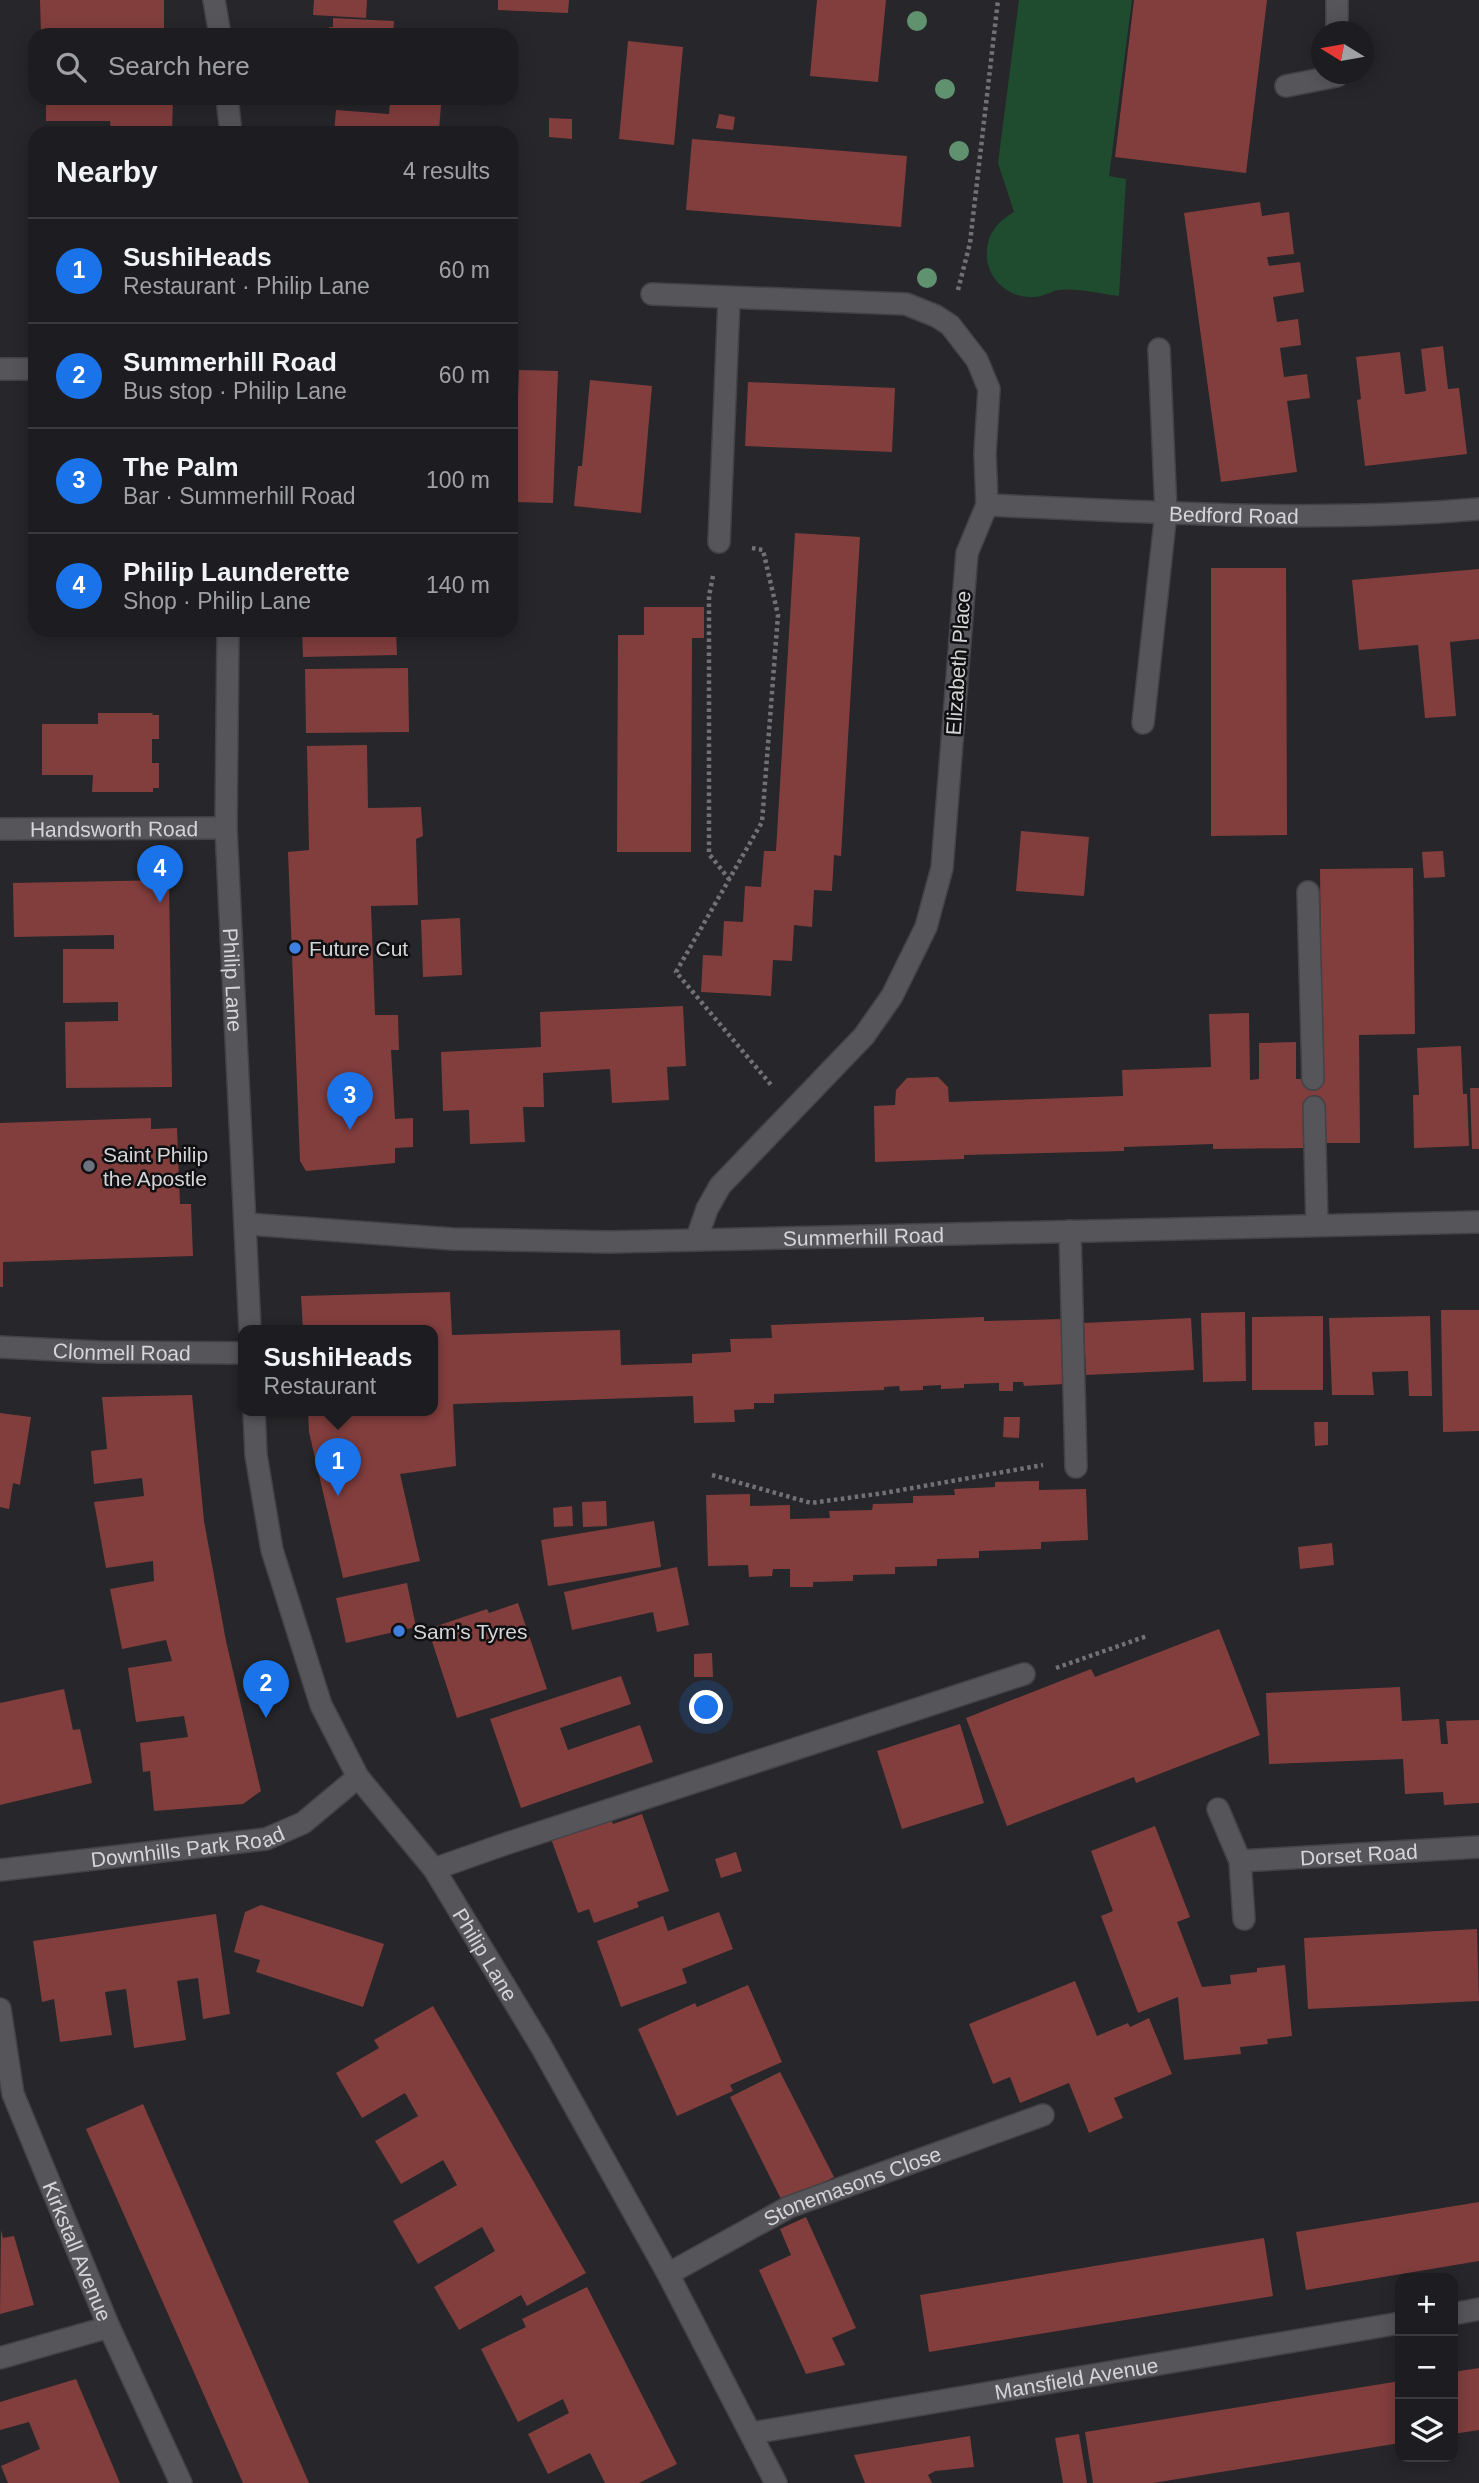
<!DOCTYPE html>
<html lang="en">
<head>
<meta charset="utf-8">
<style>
  body { margin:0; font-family:Helvetica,sans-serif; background:#2a292d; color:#f1f3f6 }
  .controls { position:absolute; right:21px; bottom:21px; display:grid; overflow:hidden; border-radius:14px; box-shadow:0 4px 18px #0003 }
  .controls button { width:63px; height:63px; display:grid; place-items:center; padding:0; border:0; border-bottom:2px solid #3b3a3e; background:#1d1c20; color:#f1f3f6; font:35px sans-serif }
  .compass { position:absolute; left:1311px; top:21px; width:63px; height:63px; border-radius:50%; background:#1d1c20; box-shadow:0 4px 18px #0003; rotate:281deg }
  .you { position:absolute; left:707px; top:1708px; width:24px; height:24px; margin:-18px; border:5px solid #fff; border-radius:50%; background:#1a73e8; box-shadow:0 0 0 10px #1a73e833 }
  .badge { display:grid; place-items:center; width:46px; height:46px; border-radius:50%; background:#1a73e8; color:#fff; font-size:23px; font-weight:700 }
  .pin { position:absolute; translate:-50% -58px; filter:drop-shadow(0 2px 4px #0008) }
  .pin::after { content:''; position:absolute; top:37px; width:24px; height:21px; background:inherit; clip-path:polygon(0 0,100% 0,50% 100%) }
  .popup { position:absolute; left:238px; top:1325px; width:200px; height:91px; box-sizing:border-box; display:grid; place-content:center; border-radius:14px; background:#1d1c20; filter:drop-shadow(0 2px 5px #0005); font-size:23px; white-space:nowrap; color:#a0a1a5 }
  .popup b { font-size:26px; color:#f1f3f6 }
  .popup::after { content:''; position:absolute; left:50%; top:100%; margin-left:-14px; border:14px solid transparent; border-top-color:#1d1c20 }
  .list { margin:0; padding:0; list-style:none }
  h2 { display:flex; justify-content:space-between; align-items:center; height:91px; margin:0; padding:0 28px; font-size:30px }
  h2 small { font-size:23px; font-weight:400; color:#a0a1a5 }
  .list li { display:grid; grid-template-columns:46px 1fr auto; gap:21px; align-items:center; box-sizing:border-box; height:105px; padding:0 28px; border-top:2px solid #3b3a3e }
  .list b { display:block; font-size:26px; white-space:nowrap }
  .list p { margin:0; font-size:23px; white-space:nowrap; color:#a0a1a5 }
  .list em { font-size:23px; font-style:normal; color:#a0a1a5 }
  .icon { flex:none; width:38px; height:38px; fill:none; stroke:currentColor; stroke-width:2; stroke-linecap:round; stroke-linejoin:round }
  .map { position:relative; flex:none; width:1479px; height:2483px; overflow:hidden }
  .search { position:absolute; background:#1d1c20; box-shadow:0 4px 18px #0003; left:28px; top:28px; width:490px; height:77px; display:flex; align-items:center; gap:18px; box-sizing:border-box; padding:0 24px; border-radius:21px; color:#a0a1a5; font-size:26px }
  .panel { position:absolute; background:#1d1c20; box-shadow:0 4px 18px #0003; left:28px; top:126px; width:490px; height:511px; border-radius:21px }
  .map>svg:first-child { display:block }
  .green { fill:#1f4c2e }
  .building { fill:#823e3d }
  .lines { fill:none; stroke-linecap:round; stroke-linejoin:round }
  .lane-casing { stroke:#434246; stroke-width:24 }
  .street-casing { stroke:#434246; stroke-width:24 }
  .secondary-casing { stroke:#434246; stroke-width:24 }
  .path { stroke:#727174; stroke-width:4.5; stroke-dasharray:3.5 3.5; stroke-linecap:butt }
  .lane { stroke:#56555a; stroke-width:21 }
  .street { stroke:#56555a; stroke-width:21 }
  .secondary { stroke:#56555a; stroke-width:21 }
  .tree { fill:#609270 }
  .shop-dot { fill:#3f7fe0; stroke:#100f11; stroke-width:2.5 }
  .worship-dot { fill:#6b7280; stroke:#100f11; stroke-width:2.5 }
  .labels { text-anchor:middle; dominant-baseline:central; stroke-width:5; stroke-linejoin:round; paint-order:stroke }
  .street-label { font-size:21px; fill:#d5d4d7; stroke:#100f11 }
  .poi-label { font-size:21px; fill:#d5d4d7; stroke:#100f11; text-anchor:start }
</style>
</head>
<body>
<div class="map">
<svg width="1479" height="2483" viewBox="0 0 1479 2483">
  <rect width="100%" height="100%" fill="#27262a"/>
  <!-- green -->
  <path class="green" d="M1019 0H1132L1109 176 1126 179 1119 296C1100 294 1078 288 1059 290 1051 291 1043 297 1034 297 1007 299 984 276 987 250 988 232 1000 220 1014 212L998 163Z"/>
  <!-- building -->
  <g class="building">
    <polygon points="40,0 164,0 164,35 41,35"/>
    <polygon points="314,0 367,0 366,18 313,15"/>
    <polygon points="498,0 569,0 568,13 498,10"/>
    <polygon points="817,0 886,0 878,82 810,76"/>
    <polygon points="1134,0 1267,0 1246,173 1115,157"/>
    <polygon points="333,18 394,21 393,35 328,35 329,27 333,27"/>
    <polygon points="628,41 683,47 674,145 619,139"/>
    <polygon points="46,98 173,98 172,133 111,133 110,121 46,121"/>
    <polygon points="390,101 441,105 439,130 394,127 394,133 334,133 336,110 389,114"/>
    <polygon points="719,114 735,117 733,130 716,128"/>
    <polygon points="549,118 572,119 572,139 549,137"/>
    <polygon points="692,139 907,156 901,227 686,210"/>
    <polygon points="1260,202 1262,216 1289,212 1294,254 1267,257 1269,266 1300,262 1304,292 1273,297 1277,322 1298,319 1301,345 1280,348 1284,377 1307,374 1310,398 1287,401 1297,472 1221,482 1184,213"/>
    <polygon points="1443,346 1448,389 1459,388 1467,454 1365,466 1357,400 1361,399 1356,357 1400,352 1405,394 1408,394 1426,391 1421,349"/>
    <polygon points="519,370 558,371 553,503 514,502"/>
    <polygon points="590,380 652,386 641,513 574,506 578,466 582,466"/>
    <polygon points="748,382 895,388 892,452 745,446"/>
    <polygon points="795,533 860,537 841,856 834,855 832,891 814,890 812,927 794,925 792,961 773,960 771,996 701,992 703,955 722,956 724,921 743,922 745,886 761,887 764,851 776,851"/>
    <polygon points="1211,568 1286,568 1287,835 1211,836"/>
    <polygon points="1479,569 1479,639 1450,642 1456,716 1425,718 1418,645 1359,650 1352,580"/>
    <polygon points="644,607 704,607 704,638 692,638 691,852 617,852 618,635 644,635"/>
    <polygon points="302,630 396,630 397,655 303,657"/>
    <polygon points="408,668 409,732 306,733 305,669"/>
    <polygon points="98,713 153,713 152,715 159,715 159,739 152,739 152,763 159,763 159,788 153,788 153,792 92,792 93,775 42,775 42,724 98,724"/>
    <polygon points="367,745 368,808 421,807 423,836 416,839 418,905 371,906 375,1015 398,1015 399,1050 391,1050 395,1119 413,1118 413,1147 395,1148 395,1163 306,1171 300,1161 288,852 309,850 307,746"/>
    <polygon points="1021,831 1089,837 1084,896 1016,891"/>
    <polygon points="1443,851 1445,877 1424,878 1422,852"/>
    <polygon points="1413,868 1415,1034 1359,1035 1360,1143 1323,1143 1305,1148 1213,1149 1213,1144 1124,1147 1124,1151 964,1155 964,1159 875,1162 874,1106 895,1105 896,1090 907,1078 938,1077 948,1087 949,1102 1123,1096 1122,1070 1211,1067 1209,1014 1249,1013 1250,1080 1259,1079 1259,1043 1296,1042 1296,1079 1322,1079 1320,869"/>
    <polygon points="169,880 172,1087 66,1088 65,1022 118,1021 118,1002 63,1003 63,949 114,949 114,935 14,937 13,883"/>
    <polygon points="460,918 462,975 423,977 421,920"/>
    <polygon points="683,1006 686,1066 667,1067 669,1100 612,1103 610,1069 543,1073 544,1107 523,1107 525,1142 470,1144 469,1110 443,1111 441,1052 541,1047 540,1012"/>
    <polygon points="1461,1046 1463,1094 1467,1094 1469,1146 1414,1148 1413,1095 1419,1095 1417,1048"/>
    <polygon points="1470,1088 1479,1088 1479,1149 1472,1149"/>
    <polygon points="151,1118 151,1129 177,1128 180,1204 191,1204 193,1256 3,1262 3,1287 0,1287 0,1123"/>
    <polygon points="450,1292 452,1335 620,1330 621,1365 692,1363 692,1354 731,1352 730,1339 772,1338 771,1325 984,1317 984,1321 1064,1319 1066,1384 1024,1386 1023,1382 1013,1382 1013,1391 999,1391 999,1383 964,1384 964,1388 941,1389 941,1385 923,1386 923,1390 900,1391 899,1386 884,1387 884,1390 774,1394 774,1403 754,1403 754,1409 734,1410 735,1422 694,1423 693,1396 453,1404 456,1466 400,1474 420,1561 343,1578 309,1432 308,1410 432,1410 432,1330 303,1330 301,1296"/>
    <polygon points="1441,1310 1479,1310 1479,1431 1443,1432"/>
    <polygon points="1245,1312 1246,1381 1203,1382 1201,1313"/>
    <polygon points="1323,1316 1323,1390 1252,1390 1252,1317"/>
    <polygon points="1430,1316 1432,1396 1409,1396 1408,1371 1372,1372 1374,1395 1332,1395 1329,1318"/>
    <polygon points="1191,1318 1194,1370 1086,1375 1084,1323"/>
    <polygon points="192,1395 204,1521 226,1641 261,1791 243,1804 154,1811 150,1771 143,1772 140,1743 188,1737 184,1716 136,1722 128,1668 172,1661 166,1640 122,1649 110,1589 154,1581 153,1561 106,1568 94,1502 144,1496 142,1478 94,1484 91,1451 107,1449 102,1397"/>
    <polygon points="0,1413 31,1417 20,1485 13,1483 9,1509 0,1507"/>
    <polygon points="1004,1417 1020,1417 1019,1438 1003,1437"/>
    <polygon points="1314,1422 1328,1422 1328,1445 1315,1446"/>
    <polygon points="1039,1481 1039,1490 1086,1489 1088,1540 1041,1542 1041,1549 979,1551 979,1558 937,1559 937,1566 895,1567 895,1574 853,1575 853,1581 813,1582 813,1587 790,1587 790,1569 773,1569 772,1576 749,1577 748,1565 708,1566 706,1495 750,1494 750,1506 790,1505 790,1519 830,1518 829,1511 872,1510 873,1504 913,1503 913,1496 955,1495 954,1489 995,1487 995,1482"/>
    <polygon points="606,1501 607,1526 583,1527 582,1502"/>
    <polygon points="572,1506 573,1526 554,1527 553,1508"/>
    <polygon points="654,1521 661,1567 548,1586 541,1540"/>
    <polygon points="1332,1543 1334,1565 1300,1569 1298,1547"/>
    <polygon points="677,1567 689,1625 657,1632 653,1612 572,1630 564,1592"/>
    <polygon points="407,1583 416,1627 346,1643 336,1598"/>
    <polygon points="518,1603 547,1689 457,1718 428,1629 487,1609 489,1613"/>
    <polygon points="1219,1629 1260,1735 1136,1783 1134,1777 1007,1826 966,1718 1091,1669 1095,1677"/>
    <polygon points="712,1653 713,1677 694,1677 694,1654"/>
    <polygon points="621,1676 631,1704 560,1728 568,1750 640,1725 653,1762 521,1808 490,1719"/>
    <polygon points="1400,1687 1402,1721 1439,1719 1441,1744 1448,1744 1446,1721 1479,1720 1479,1803 1444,1805 1443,1792 1405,1794 1403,1759 1269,1764 1266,1693"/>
    <polygon points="64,1689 73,1730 80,1729 92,1783 0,1805 0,1703"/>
    <polygon points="960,1724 984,1803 902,1829 877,1751"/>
    <polygon points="642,1814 669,1891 637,1902 639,1907 594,1923 589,1909 578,1913 550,1836 609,1815 613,1824"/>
    <polygon points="1155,1826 1190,1917 1177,1922 1202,1987 1231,1984 1230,1975 1257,1972 1257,1968 1285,1965 1292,2036 1267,2039 1268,2044 1240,2047 1241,2054 1184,2060 1178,1997 1138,2013 1101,1916 1113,1911 1091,1851"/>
    <polygon points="736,1852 742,1871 721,1878 715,1859"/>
    <polygon points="261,1905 384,1944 363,2007 256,1972 260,1960 234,1952 245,1912"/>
    <polygon points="719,1912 733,1949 682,1969 687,1983 621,2007 597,1941 663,1916 668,1931"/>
    <polygon points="216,1914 230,2014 203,2019 198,1978 177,1981 186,2040 134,2048 126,1989 105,1992 112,2035 60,2042 54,1999 42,2002 33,1941"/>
    <polygon points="1477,1929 1479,2001 1308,2009 1304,1938"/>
    <polygon points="1075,1981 1097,2036 1128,2023 1130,2027 1149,2018 1172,2074 1114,2098 1123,2118 1089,2133 1069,2083 1020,2103 1010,2077 993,2084 969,2024"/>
    <polygon points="748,1985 782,2062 730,2085 733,2091 677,2116 638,2029 695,2003 697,2007"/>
    <polygon points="433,2006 586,2273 527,2306 521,2295 459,2330 434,2287 495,2251 482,2227 418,2264 393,2221 457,2185 443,2160 401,2184 375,2141 418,2116 405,2093 362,2118 336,2073 379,2048 374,2040"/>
    <polygon points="780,2072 834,2177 783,2203 730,2097"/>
    <polygon points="143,2104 309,2483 243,2483 86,2129"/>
    <polygon points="1479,2202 1479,2261 1306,2290 1296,2232"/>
    <polygon points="806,2217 856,2328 832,2338 845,2365 806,2374 759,2270 791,2255 780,2229"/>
    <polygon points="1,2230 3,2238 14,2236 34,2305 0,2314"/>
    <polygon points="1264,2238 1273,2296 929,2352 920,2295"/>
    <polygon points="587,2287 677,2464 639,2483 605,2483 590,2453 548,2474 528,2434 569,2413 563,2399 518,2422 481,2349 526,2327 522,2319"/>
    <polygon points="1479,2368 1479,2430 1453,2434 1453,2372"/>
    <polygon points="76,2379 120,2483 8,2483 1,2466 40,2449 29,2422 0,2430 0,2402"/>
    <polygon points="1400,2381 1400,2443 1153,2483 1093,2483 1085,2432"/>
    <polygon points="1079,2434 1087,2483 1063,2483 1055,2438"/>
    <polygon points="970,2436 974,2467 935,2471 928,2475 932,2483 865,2483 854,2455"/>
  </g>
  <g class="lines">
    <defs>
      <g id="lane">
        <polyline points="1337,32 1337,0"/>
        <polyline points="1286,86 1337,76 1337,74"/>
        <polyline points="719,542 729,299"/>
        <polyline points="1143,723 1166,512 1159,349"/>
        <polyline points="1308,892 1313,1079"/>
        <polyline points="1314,1107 1317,1225"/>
        <polyline points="1070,1231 1076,1467"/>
        <polyline points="1218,1809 1240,1861 1244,1919"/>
        <polyline points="434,1869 505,1844 1024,1674"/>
      </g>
      <g id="street">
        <polyline points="652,294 906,304 936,316 950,325 977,360 989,389 985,453 987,505 967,553 942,868 926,927 892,996 864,1036 720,1186 707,1209 697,1238"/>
        <polyline points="0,369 35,369"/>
        <path id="s1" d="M987 505C1151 512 1316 523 1479 509"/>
        <path id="s2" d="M0 829 226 828"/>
        <path id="s3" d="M246 1224 453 1239 609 1242 1479 1222"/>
        <path id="s4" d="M0 1347 99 1352 244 1353"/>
        <path id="s5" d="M1240 1861 1479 1847"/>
        <path id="s6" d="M0 1870 266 1839 303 1823 358 1777"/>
        <path id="s7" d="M0 2009 13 2094 109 2327 181 2483"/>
        <path id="s8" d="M668 2274 789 2207 1043 2115"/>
        <polyline points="1453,2314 1479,2309"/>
        <polyline points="0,2358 109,2327"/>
        <path id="s9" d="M752 2433 1400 2323"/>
      </g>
      <g id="secondary">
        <polyline points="214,0 220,35"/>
        <polyline points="227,98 231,133"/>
        <path id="s10" d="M228 630 226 828 250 1330"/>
        <path id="s11" d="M254 1410 256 1455 272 1550 321 1705 358 1777 434 1869 541 2046 668 2274 776 2483"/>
      </g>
    </defs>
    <!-- lane casing -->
    <use href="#lane" class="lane-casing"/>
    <!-- street casing -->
    <use href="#street" class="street-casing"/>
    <!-- secondary casing -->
    <use href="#secondary" class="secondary-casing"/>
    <!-- path -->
    <g class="path">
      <polyline points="958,290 970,243 998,0"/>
      <polyline points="752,548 763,550 778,615 762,822 676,972 772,1086"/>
      <polyline points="713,576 709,596 709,854 729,879"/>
      <polyline points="712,1475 811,1503 884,1493 1043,1465"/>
      <polyline points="1056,1668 1147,1636"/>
    </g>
    <!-- lane -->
    <use href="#lane" class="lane"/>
    <!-- street -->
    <use href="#street" class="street"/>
    <!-- secondary -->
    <use href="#secondary" class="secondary"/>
  </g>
  <!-- trees -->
  <g class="tree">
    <circle cx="917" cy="21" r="10"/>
    <circle cx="945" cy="89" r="10"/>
    <circle cx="959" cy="151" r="10"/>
    <circle cx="927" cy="278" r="10"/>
  </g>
  <!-- markers -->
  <g class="shop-dot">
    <circle cx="295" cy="948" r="7"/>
    <circle cx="399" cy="1631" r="7"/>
  </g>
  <circle class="worship-dot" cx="89" cy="1166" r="7"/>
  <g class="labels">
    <!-- street labels -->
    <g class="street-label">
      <text stroke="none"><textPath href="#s1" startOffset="247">Bedford Road</textPath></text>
      <text transform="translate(958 663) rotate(-86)">Elizabeth Place</text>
      <text stroke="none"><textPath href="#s2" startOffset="114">Handsworth Road</textPath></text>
      <text stroke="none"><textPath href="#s10" startOffset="350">Philip Lane</textPath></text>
      <text stroke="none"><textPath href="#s3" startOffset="618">Summerhill Road</textPath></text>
      <text stroke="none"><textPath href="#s4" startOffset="122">Clonmell Road</textPath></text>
      <text stroke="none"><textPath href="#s6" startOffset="189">Downhills Park Road</textPath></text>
      <text stroke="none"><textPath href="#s5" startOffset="119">Dorset Road</textPath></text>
      <text stroke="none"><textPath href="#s11" startOffset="604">Philip Lane</textPath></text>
      <text stroke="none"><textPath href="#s8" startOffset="205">Stonemasons Close</textPath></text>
      <text stroke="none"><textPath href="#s7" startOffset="256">Kirkstall Avenue</textPath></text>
      <text stroke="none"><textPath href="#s9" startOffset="329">Mansfield Avenue</textPath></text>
    </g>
    <!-- poi labels -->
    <g class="poi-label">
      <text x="309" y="948">Future Cut</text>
      <text x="103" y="1154">Saint Philip<tspan x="103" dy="24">the Apostle</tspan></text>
      <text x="413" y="1631">Sam's Tyres</text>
    </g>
  </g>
</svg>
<div class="controls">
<button>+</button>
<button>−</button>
<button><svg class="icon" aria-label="layers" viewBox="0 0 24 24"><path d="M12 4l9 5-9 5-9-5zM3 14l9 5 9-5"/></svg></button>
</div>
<svg class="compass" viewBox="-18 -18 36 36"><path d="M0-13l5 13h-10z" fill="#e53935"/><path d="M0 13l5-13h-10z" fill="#a0a1a5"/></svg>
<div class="you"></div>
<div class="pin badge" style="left:338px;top:1496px">1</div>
<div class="popup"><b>SushiHeads</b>Restaurant</div>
<div class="pin badge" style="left:266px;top:1718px">2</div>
<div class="pin badge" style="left:350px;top:1130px">3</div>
<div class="pin badge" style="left:160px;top:903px">4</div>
<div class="search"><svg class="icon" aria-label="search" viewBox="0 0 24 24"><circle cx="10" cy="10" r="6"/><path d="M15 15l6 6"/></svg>Search here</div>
<section class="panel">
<h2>Nearby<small>4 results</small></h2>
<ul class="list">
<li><span class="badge">1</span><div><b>SushiHeads</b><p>Restaurant · Philip Lane</p></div><em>60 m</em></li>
<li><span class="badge">2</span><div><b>Summerhill Road</b><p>Bus stop · Philip Lane</p></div><em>60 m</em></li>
<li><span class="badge">3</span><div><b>The Palm</b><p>Bar · Summerhill Road</p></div><em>100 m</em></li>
<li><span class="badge">4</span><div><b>Philip Launderette</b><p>Shop · Philip Lane</p></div><em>140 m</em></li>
</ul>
</section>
</div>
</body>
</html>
